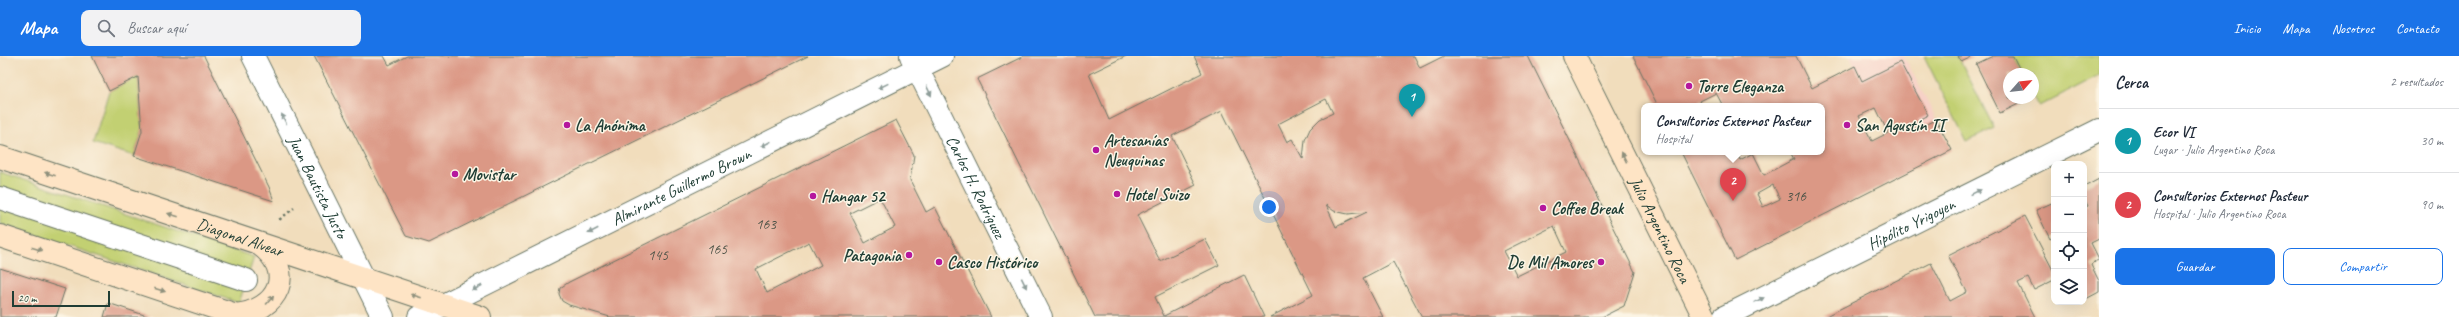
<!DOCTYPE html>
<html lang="es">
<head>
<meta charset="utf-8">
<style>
  body { margin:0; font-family:Caveat,sans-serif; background:#f2f2f3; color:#1f2937 }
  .controls { position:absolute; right:12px; bottom:12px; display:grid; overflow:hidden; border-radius:8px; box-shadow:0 4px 16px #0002 }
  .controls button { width:36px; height:36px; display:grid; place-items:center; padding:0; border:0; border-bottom:1px solid #e0e1e3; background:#fff; color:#1f2937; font:20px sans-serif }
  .compass { position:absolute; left:2003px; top:12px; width:36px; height:36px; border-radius:50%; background:#fff; box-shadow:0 4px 16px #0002; rotate:63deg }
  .scale { position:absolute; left:12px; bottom:10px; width:98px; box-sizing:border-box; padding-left:4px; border:2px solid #1f3d34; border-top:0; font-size:11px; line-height:14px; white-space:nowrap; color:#1f3d34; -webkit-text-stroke:3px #fcf5e5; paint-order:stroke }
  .you { position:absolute; left:1269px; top:151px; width:14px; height:14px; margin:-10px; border:3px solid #fff; border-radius:50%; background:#1a73e8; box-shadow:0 0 0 6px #1a73e833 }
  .badge { display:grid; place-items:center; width:26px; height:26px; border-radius:50%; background:#1a73e8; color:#fff; font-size:13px; font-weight:700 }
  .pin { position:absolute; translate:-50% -33px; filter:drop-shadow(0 1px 2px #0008) }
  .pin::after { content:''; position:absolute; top:21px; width:14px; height:12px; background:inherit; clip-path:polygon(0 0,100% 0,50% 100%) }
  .popup { position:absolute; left:1641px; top:47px; width:184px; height:52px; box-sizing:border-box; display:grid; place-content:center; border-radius:8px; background:#fff; filter:drop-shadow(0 1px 3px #0005); font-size:13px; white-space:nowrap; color:#747a83 }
  .popup b { font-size:15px; color:#1f2937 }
  .popup::after { content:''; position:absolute; left:50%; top:100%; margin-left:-8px; border:8px solid transparent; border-top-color:#fff }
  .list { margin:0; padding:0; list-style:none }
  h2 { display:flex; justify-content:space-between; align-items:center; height:52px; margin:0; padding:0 16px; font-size:17px }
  h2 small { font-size:13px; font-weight:400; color:#747a83 }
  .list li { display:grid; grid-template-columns:26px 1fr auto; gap:12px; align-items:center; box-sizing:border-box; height:64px; padding:0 16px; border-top:1px solid #e0e1e3 }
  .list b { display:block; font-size:15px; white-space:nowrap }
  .list p { margin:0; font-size:13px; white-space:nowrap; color:#747a83 }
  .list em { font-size:13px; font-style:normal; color:#747a83 }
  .actions { display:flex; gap:8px; padding:12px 16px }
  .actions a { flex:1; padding:9px 0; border:1px solid #1a73e8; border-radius:8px; text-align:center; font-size:14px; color:#1a73e8 }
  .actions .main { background:#1a73e8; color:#fff }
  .icon { flex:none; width:22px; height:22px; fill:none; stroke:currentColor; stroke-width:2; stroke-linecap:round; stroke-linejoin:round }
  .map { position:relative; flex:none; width:2099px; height:261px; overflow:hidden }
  header { display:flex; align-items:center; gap:24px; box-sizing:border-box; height:56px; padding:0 20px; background:#1a73e8; color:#fff }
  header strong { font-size:19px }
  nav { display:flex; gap:22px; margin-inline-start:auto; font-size:14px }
  .search { width:280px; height:36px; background:#f2f2f3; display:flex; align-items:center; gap:10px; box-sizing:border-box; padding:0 14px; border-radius:8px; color:#747a83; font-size:15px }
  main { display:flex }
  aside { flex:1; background:#fff }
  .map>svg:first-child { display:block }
  .built { fill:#f7d1c7 }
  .green { fill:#c2d072; stroke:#708653 }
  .building { fill:#db9885; fill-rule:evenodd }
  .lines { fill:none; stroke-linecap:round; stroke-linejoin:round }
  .street-casing { stroke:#687564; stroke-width:24 }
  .secondary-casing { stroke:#687564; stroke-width:24 }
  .path { stroke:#687564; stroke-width:2.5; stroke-dasharray:3 3; stroke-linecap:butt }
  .street { stroke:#fff; stroke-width:22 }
  .secondary { stroke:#fee4c5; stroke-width:22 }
  .oneway { fill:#8f9e9a }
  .oneway2 { fill:#8e907c }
  .poi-dot { fill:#b5179e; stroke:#fcf5e5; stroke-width:1.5 }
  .labels { text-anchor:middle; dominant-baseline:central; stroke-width:3; stroke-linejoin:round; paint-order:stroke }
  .number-label { font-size:15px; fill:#4e5448 }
  .poi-label { font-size:17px; font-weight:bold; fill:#1f3d34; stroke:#fcf5e5; text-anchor:start }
  .street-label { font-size:17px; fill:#1f3d34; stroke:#fcf5e5 }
</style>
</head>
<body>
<header>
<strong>Mapa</strong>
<div class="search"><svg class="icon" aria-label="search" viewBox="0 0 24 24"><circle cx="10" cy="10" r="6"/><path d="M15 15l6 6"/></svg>Buscar aquí</div>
<nav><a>Inicio</a><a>Mapa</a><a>Nosotros</a><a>Contacto</a></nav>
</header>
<main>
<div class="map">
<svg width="2099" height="261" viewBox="0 0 2099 261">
  <rect width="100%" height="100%" fill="#fcf5e5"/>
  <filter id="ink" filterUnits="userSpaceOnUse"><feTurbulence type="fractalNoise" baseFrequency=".025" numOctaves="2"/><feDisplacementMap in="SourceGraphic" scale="8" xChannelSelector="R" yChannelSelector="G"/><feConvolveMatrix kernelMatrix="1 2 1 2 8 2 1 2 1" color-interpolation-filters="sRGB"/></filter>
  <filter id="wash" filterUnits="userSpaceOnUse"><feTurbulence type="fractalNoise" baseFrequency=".012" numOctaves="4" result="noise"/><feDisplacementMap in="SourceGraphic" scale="16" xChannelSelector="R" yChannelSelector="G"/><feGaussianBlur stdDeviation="0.9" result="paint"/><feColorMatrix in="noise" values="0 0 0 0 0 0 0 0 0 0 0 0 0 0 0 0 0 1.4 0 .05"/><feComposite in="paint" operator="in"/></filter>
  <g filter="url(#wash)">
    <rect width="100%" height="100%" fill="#f1ddbc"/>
    <!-- built -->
    <polygon class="built" points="1850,0 1904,0 1952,94 1908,116"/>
    <!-- green -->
    <g class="green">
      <polygon points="1924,0 1958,0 1994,72 1967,86"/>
      <polygon points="2013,0 2099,0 2099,19 2039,50 2033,39 2033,18 2022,18"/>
      <polygon points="138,21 142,75 134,100 93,87 109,35"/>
      <polygon points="0,116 254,201 239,247 0,167"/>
    </g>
    <g id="blocks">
      <!-- building -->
      <g class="building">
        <polygon points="92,0 204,0 269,131 274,145 134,100 142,75 138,21 109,35"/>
        <polygon points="314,0 384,0 389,9 407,0 808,0 429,187 406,180"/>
        <path d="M1024 0H1126L1089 18 1109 64 1202 17 1194 0H1414L1420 12 1444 0H1528L1635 216 1624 250 1602 261H1422L1393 206 1363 222 1383 261H1270L1313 239 1222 55 1172 80 1196 129 1137 159 1160 205 1205 183 1219 209 1155 241 1164 260 1244 219 1264 261H1095L977 23ZM1326 43 1333 57 1320 63 1310 73 1305 84 1303 103 1292 83 1287 86 1278 68ZM1326 149 1334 155 1348 158 1367 156 1336 171ZM1554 170 1566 196 1517 220 1504 195Z"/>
        <path d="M1633 0H1796L1812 32 1855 10 1862 25 1900 6 1928 59 1918 64 1921 71 1936 64 1952 94 1735 204 1681 96H1736L1740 104 1753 97 1764 119 1794 103 1790 96H1822V50H1723L1716 37 1700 45 1702 50H1658ZM1876 52 1888 77 1872 85 1859 60ZM1773 129 1780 143 1763 151 1757 138Z"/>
        <polygon points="1958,0 1974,0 1961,6"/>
        <polygon points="1993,0 2013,0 2022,18 2009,18 2009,42 2031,42 2000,57 1976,8"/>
        <path d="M896 64 914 99 910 124 926 156 935 151 991 261H610L569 249 562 245 559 238 560 232 569 226ZM880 142 895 171 865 187 850 157ZM809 186 821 209 767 237 756 213Z"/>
        <polygon points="2099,123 2099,183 2091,187 2099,203 2091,209 2099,225 2099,236 2084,244 2084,152 2088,150 2084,142 2084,131"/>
        <polygon points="2054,146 2054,181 2050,183 2036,154"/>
        <polygon points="2025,160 2054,216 2054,224 2034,234 2028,222 2018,227 2035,261 1824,261 1931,207 1950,245 1967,236 1948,199"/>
        <polygon points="0,212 65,233 56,261 0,261"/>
        <polygon points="108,247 150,261 104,261"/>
      </g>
    </g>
  </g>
  <g filter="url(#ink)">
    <use href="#blocks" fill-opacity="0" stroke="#687564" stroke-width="1"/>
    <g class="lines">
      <defs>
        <g id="street">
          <path id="s1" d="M253 0 383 261"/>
          <path id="s2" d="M911 0 1041 261"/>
          <polyline points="0,142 246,224"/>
          <path id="s3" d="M419 261 942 0"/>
          <path id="s4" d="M1724 261 2099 74"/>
        </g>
        <g id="secondary">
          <path id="s5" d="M1574 0 1704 261"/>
          <path id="s6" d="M0 101 480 261"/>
          <polyline points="0,180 242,261"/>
          <path d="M235 259C279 255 297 215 259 188"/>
        </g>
      </defs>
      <!-- street casing -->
      <use href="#street" class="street-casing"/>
      <!-- secondary casing -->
      <use href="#secondary" class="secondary-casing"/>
      <!-- path -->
      <polyline class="path" points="279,164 294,152"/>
      <!-- street -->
      <use href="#street" class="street"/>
      <!-- secondary -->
      <use href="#secondary" class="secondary"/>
    </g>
    <!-- one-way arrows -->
    <defs><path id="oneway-solid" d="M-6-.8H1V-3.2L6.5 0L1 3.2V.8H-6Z"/></defs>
    <g class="oneway">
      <use href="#oneway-solid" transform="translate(883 30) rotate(154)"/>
      <use href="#oneway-solid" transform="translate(929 35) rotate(64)"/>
      <use href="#oneway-solid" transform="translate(284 63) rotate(-116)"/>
      <use href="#oneway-solid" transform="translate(766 88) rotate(153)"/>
      <use href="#oneway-solid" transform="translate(1976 136) rotate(-26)"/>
      <use href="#oneway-solid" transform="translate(593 175) rotate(153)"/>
      <use href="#oneway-solid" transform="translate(1024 227) rotate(64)"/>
      <use href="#oneway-solid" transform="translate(477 232) rotate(153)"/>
      <use href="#oneway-solid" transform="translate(1759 244) rotate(-26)"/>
    </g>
    <g class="oneway2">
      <use href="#oneway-solid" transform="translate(1624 101) rotate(-116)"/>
      <use href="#oneway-solid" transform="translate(50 118) rotate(-162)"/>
      <use href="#oneway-solid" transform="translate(173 159) rotate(-162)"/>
      <use href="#oneway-solid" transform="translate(37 193) rotate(18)"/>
      <use href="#oneway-solid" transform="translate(160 234) rotate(18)"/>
      <use href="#oneway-solid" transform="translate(416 240) rotate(-162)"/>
      <use href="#oneway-solid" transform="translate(270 244) rotate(-49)"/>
    </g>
  </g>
  <!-- markers -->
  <g class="poi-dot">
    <circle cx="1689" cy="30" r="4"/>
    <circle cx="567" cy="69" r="4"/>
    <circle cx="1847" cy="69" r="4"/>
    <circle cx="1096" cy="94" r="4"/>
    <circle cx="455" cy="118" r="4"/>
    <circle cx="1117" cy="138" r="4"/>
    <circle cx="813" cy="140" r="4"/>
    <circle cx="1543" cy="152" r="4"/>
    <circle cx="909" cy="199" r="4"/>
    <circle cx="939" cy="206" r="4"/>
    <circle cx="1601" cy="206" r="4"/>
  </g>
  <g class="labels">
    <!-- number labels -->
    <g class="number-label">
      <text x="1796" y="140">316</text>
      <text x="766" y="168">163</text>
      <text x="717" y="193">165</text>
      <text x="658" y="199">145</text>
    </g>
    <!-- poi labels -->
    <g class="poi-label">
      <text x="1697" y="30">Torre Eleganza</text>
      <text x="575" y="69">La Anónima</text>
      <text x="1855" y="69">San Agustín II</text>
      <text x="1104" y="84">Artesanías<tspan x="1104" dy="20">Neuquinas</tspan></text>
      <text x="463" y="118">Movistar</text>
      <text x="1125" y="138">Hotel Suizo</text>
      <text x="821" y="140">Hangar 52</text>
      <text x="1551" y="152">Coffee Break</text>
      <text x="901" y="199" text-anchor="end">Patagonia</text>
      <text x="947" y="206">Casco Histórico</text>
      <text x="1593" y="206" text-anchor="end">De Mil Amores</text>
    </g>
    <!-- street labels -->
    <g class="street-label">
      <text stroke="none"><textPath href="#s1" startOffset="146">Juan Bautista Justo</textPath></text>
      <text stroke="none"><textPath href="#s3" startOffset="293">Almirante Guillermo Brown</textPath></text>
      <text stroke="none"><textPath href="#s2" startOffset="146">Carlos H. Rodríguez</textPath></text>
      <text stroke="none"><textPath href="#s4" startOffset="209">Hipólito Yrigoyen</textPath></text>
      <text stroke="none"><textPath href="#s5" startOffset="194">Julio Argentino Roca</textPath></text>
      <text stroke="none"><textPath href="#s6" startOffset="253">Diagonal Alvear</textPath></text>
    </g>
  </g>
</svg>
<div class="controls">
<button>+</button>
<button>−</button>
<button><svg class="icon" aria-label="locate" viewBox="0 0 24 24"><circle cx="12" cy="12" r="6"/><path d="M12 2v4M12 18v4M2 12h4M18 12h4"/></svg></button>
<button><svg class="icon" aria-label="layers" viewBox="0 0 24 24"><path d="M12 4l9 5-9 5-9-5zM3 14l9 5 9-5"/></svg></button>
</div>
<svg class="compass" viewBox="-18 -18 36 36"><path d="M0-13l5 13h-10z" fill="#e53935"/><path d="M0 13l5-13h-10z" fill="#747a83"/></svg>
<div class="scale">20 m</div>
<div class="you"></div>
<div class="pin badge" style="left:1412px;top:61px;background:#0f9aa8">1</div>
<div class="pin badge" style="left:1733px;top:145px;background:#e0444e">2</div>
<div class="popup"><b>Consultorios Externos Pasteur</b>Hospital</div>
</div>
<aside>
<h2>Cerca<small>2 resultados</small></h2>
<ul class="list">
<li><span class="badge" style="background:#0f9aa8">1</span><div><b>Ecor VI</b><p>Lugar · Julio Argentino Roca</p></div><em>30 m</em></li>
<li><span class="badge" style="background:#e0444e">2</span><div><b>Consultorios Externos Pasteur</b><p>Hospital · Julio Argentino Roca</p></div><em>90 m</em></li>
</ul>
<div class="actions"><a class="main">Guardar</a><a>Compartir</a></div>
</aside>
</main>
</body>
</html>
